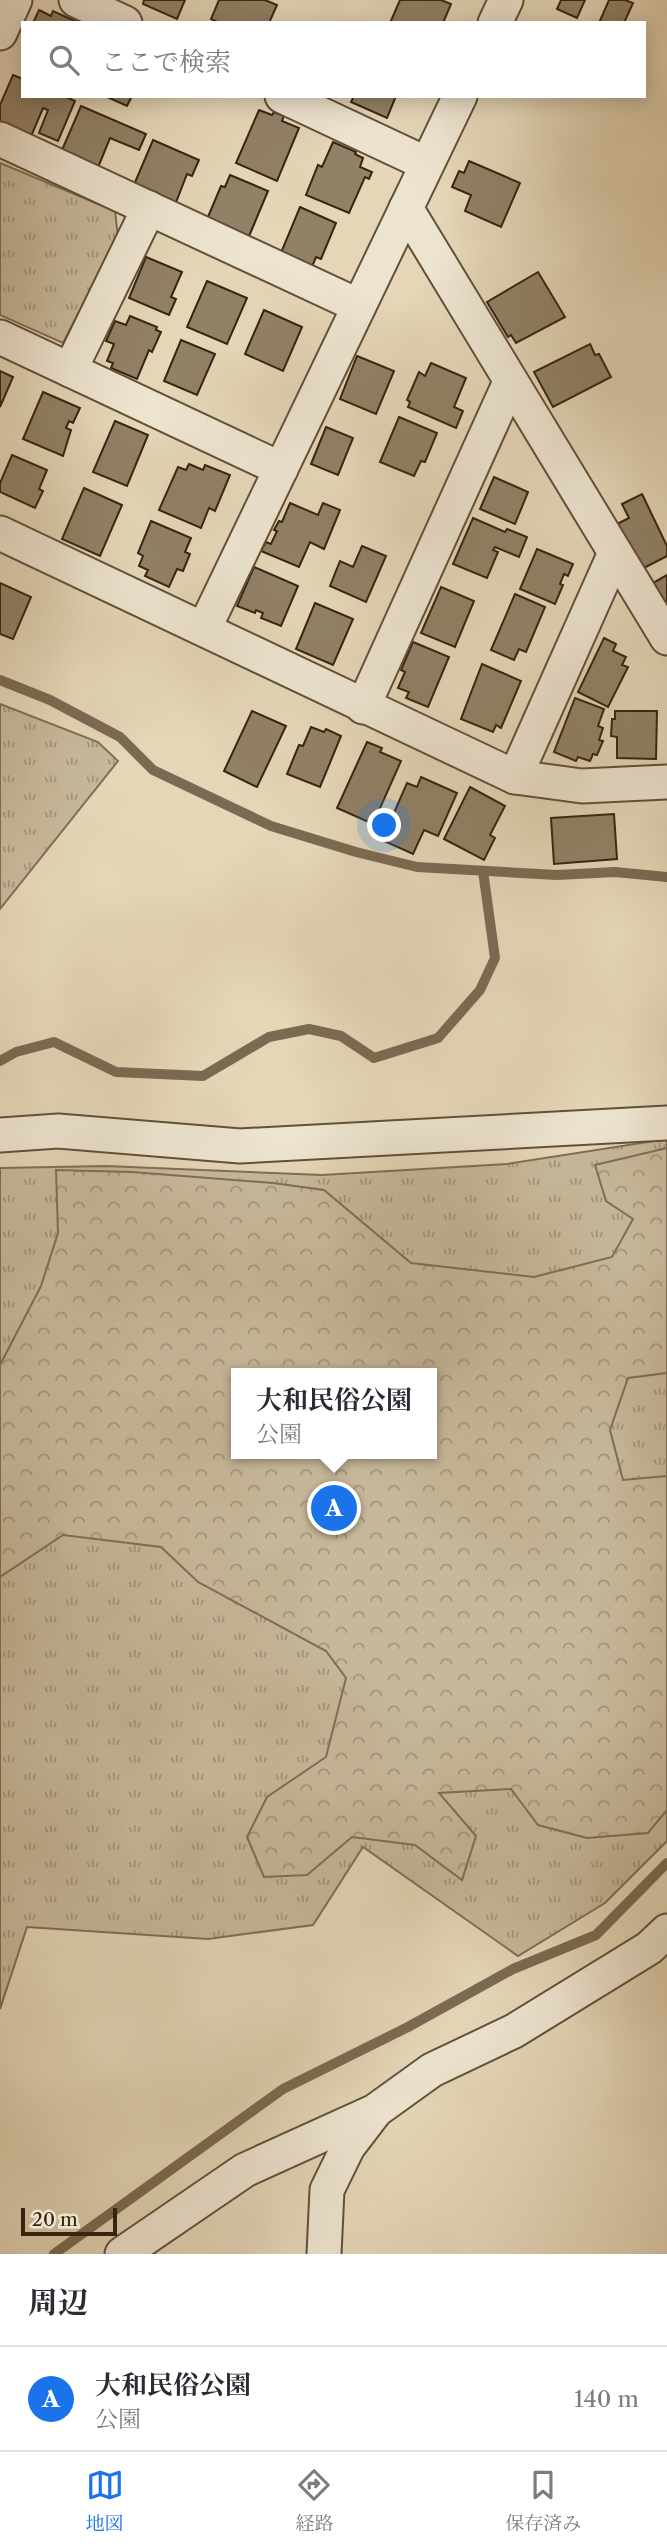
<!DOCTYPE html>
<html lang="ja">
<head>
<meta charset="utf-8">
<style>
  body { margin:0; font-family:"Libre Caslon Text","Noto Serif JP",serif; background:#f7f7f7; color:#2b2b33 }
  .scale { position:absolute; left:21px; bottom:18px; width:96px; box-sizing:border-box; padding-left:7px; border:4px solid #372411; border-top:0; font-size:19px; line-height:24px; white-space:nowrap; color:#372411; -webkit-text-stroke:5px #ede4d0; paint-order:stroke }
  .you { position:absolute; left:385px; top:826px; width:24px; height:24px; margin:-18px; border:5px solid #fff; border-radius:50%; background:#1a73e8; box-shadow:0 0 0 10px #1a73e833 }
  .badge { display:grid; place-items:center; width:46px; height:46px; border-radius:50%; background:#1a73e8; color:#fff; font-size:23px; font-weight:700 }
  .pin { position:absolute; translate:-50% -50%; border:4px solid #fff; box-shadow:0 2px 7px #0006 }
  .popup { position:absolute; left:231px; top:1368px; width:206px; height:91px; box-sizing:border-box; display:grid; place-content:center; border-radius:0px; background:#fff; filter:drop-shadow(0 2px 5px #0005); font-size:23px; white-space:nowrap; color:#7c7c81 }
  .popup b { font-size:26px; color:#2b2b33 }
  .popup::after { content:''; position:absolute; left:50%; top:100%; margin-left:-14px; border:14px solid transparent; border-top-color:#fff }
  .list { margin:0; padding:0; list-style:none }
  h2 { display:flex; justify-content:space-between; align-items:center; height:91px; margin:0; padding:0 28px; font-size:30px }
  h2 small { font-size:23px; font-weight:400; color:#7c7c81 }
  .list li { display:grid; grid-template-columns:46px 1fr auto; gap:21px; align-items:center; box-sizing:border-box; height:105px; padding:0 28px; border-top:2px solid #e1e1e2 }
  .list b { display:block; font-size:26px; white-space:nowrap }
  .list p { margin:0; font-size:23px; white-space:nowrap; color:#7c7c81 }
  .list em { font-size:23px; font-style:normal; color:#7c7c81 }
  .icon { flex:none; width:38px; height:38px; fill:none; stroke:currentColor; stroke-width:2; stroke-linecap:round; stroke-linejoin:round }
  .map { position:relative; flex:none; width:667px; height:2254px; overflow:hidden }
  .search { position:absolute; background:#fff; box-shadow:0 4px 18px #0003; left:21px; right:21px; top:21px; height:77px; display:flex; align-items:center; gap:18px; box-sizing:border-box; padding:0 24px; border-radius:0px; color:#7c7c81; font-size:26px }
  .sheet { height:196px; background:#fff }
  nav { display:flex; justify-content:space-around; align-items:center; box-sizing:border-box; height:98px; border-top:2px solid #e1e1e2; background:#fff; font-size:19px; color:#7c7c81 }
  nav a { display:grid; justify-items:center; gap:4px }
  nav .on { color:#1a73e8 }
  .map>svg:first-child { display:block }
  .grass { fill:url(#grass-tufts); stroke:#7f6e56; stroke-width:2; fill-rule:evenodd }
  .forest { fill:url(#forest-crowns); stroke:#7f6e56; stroke-width:2; fill-rule:evenodd }
  .lines { fill:none; stroke-linecap:round; stroke-linejoin:round }
  .stream { stroke:#7b6a53; stroke-width:10 }
  .building { fill:#918167; stroke:#372411; stroke-width:2 }
  .minor-casing { stroke:#62503a; stroke-width:37 }
  .minor { stroke:#ede4d0; stroke-width:33 }
</style>
</head>
<body>
<div class="map">
<svg width="667" height="2254" viewBox="0 0 667 2254">
  <defs>
    <pattern id="grass-tufts" width="24" height="20" patternUnits="userSpaceOnUse" patternTransform="scale(1.75)"><rect width="24" height="20" fill="#c7b89b"/><path d="M3 7l-1-3M5 7V3M7 7l1-3M15 17l-1-3M17 17v-4M19 17l1-3" fill="none" stroke="#a2957d"/></pattern>
    <pattern id="forest-crowns" width="20" height="18" patternUnits="userSpaceOnUse" patternTransform="scale(1.75)"><rect width="20" height="18" fill="#c7b89b"/><path d="M2 6a3 3 0 1 1 6 0M12 15a3 3 0 1 1 6 0" fill="none" stroke="#a2957d"/></pattern>
  </defs>
  <rect width="100%" height="100%" fill="#e4d6b7"/>
  <filter id="stains"><feTurbulence type="fractalNoise" baseFrequency=".00286" numOctaves="4"/><feColorMatrix values="0 0 0 0 .2 0 0 0 0 .09 0 0 0 0 .02 0 0 0 .5 -.17"/></filter>
  <radialGradient id="worn" r=".72"><stop offset=".6" stop-color="#630" stop-opacity="0"/><stop offset="1" stop-color="#630" stop-opacity=".3"/></radialGradient>
  <!-- grass -->
  <g class="grass">
    <polygon points="0,163 115,211 118,237 63,343 0,315"/>
    <polygon points="0,704 98,742 118,761 0,909"/>
    <path d="M667 1139V1841L605 1903 518 1956 363 1847 313 1925 208 1939 27 1927 0 2009V1168L106 1166 322 1175 507 1164ZM236 1373H432V1454H236Z"/>
  </g>
  <!-- forest -->
  <path class="forest" d="M667 1148V1373L628 1378 610 1430 623 1480 667 1476V1810L648 1833 587 1838 538 1825 511 1789 439 1793 476 1836 462 1880 415 1845 352 1837 307 1875 264 1877 247 1837 267 1797 326 1757 346 1678 326 1651 198 1582 161 1547 63 1535 0 1577V1365L41 1286 58 1233 56 1170 132 1172 273 1183 324 1190 411 1263 534 1277 612 1257 633 1219 606 1201 595 1165ZM236 1373H432V1454H236Z"/>
  <g class="lines">
    <!-- stream -->
    <g class="stream">
      <polyline points="0,680 50,700 120,737 153,770 271,826 356,852 417,867 557,875 615,872 667,877"/>
      <polyline points="0,1061 16,1052 54,1042 116,1072 203,1076 269,1037 309,1029 341,1036 374,1058 438,1038 480,990 495,958 483,871"/>
      <polyline points="54,2254 283,2089 408,2027 513,1969 596,1935 667,1863"/>
    </g>
  </g>
  <!-- building -->
  <g class="building">
    <polygon points="144,0 185,0 177,19 143,4"/>
    <polygon points="219,0 265,0 277,5 269,23 219,23 211,19"/>
    <polygon points="400,0 441,0 451,4 443,23 390,23"/>
    <polygon points="561,0 585,0 577,18 557,9"/>
    <polygon points="609,0 625,0 633,3 624,23 599,23"/>
    <polygon points="39,10 51,16 53,11 77,22 33,23"/>
    <polygon points="13,75 23,79 23,96 64,96 75,101 58,141 39,133 48,110 43,108 30,139 0,126 0,105"/>
    <polygon points="105,96 132,96 127,106"/>
    <polygon points="354,96 396,96 387,118 351,102"/>
    <polygon points="81,106 146,134 139,150 110,138 97,170 59,157"/>
    <polygon points="259,110 272,115 274,112 284,116 282,121 299,128 277,181 236,163"/>
    <polygon points="153,140 199,160 192,176 187,174 175,205 133,187"/>
    <polygon points="333,142 356,152 355,154 363,158 360,167 372,172 369,179 365,177 349,213 306,195 318,165 322,167"/>
    <polygon points="469,161 520,183 501,227 465,211 471,195 452,187 459,171 464,173"/>
    <polygon points="230,175 268,191 247,241 205,224 221,186 225,187"/>
    <polygon points="300,207 336,223 321,259 316,257 309,274 278,260"/>
    <polygon points="146,257 182,272 171,297 176,299 169,315 129,298"/>
    <polygon points="538,272 565,317 516,343 511,335 508,337 487,302"/>
    <polygon points="207,281 247,298 227,344 187,327"/>
    <polygon points="264,310 302,327 283,371 245,354"/>
    <polygon points="130,316 157,327 156,330 161,332 152,352 149,350 137,379 111,368 113,363 107,361 114,344 106,341 115,321 126,325"/>
    <polygon points="181,340 215,354 197,395 164,381"/>
    <polygon points="590,344 595,355 599,354 611,377 553,407 534,372"/>
    <polygon points="357,356 394,371 376,414 340,399"/>
    <polygon points="431,363 466,378 454,407 463,411 456,428 408,407 410,402 407,400 419,372 425,376"/>
    <polygon points="0,371 13,377 0,407"/>
    <polygon points="43,392 80,408 73,423 69,421 66,428 71,430 63,456 23,439"/>
    <polygon points="399,417 437,433 425,462 421,461 414,476 380,462"/>
    <polygon points="115,421 148,435 127,486 93,472"/>
    <polygon points="326,427 353,438 338,475 311,464"/>
    <polygon points="12,455 47,470 39,489 43,491 35,508 0,492 0,483"/>
    <polygon points="189,464 203,470 205,465 230,475 215,511 209,508 201,528 159,510 178,467 186,470"/>
    <polygon points="494,477 528,492 515,524 480,509"/>
    <polygon points="84,488 122,505 100,556 62,539"/>
    <polygon points="642,494 667,546 667,556 642,569 615,525 629,518 622,504"/>
    <polygon points="290,503 318,515 323,503 340,510 324,549 310,542 299,567 261,551 266,542 271,544 277,531 274,530 279,521 282,522"/>
    <polygon points="473,518 505,532 507,529 527,537 519,557 495,547 493,550 498,552 487,578 453,564"/>
    <polygon points="151,521 191,538 185,552 190,554 183,571 177,569 169,587 145,576 148,570 139,566 143,556 138,553"/>
    <polygon points="362,546 386,556 366,602 330,586 340,561 353,567"/>
    <polygon points="537,549 573,564 568,576 564,574 560,584 563,585 555,604 520,589"/>
    <polygon points="254,567 298,586 281,626 261,618 263,613 256,610 255,613 237,606"/>
    <polygon points="667,575 667,621 648,586"/>
    <polygon points="0,583 31,597 13,639 0,634"/>
    <polygon points="441,587 474,601 455,647 421,633"/>
    <polygon points="515,594 545,607 526,652 519,649 514,660 491,650"/>
    <polygon points="315,603 353,619 333,665 296,649"/>
    <polygon points="604,638 616,644 613,651 626,657 622,665 628,667 608,707 578,692"/>
    <polygon points="413,642 449,657 428,707 406,698 409,692 398,688 405,672 401,670"/>
    <polygon points="482,664 521,681 501,728 496,725 493,732 461,719"/>
    <polygon points="575,698 604,709 598,726 603,728 599,740 603,741 597,755 593,754 590,761 578,757 576,761 554,752"/>
    <polygon points="252,711 286,726 257,787 224,771"/>
    <polygon points="615,711 657,711 656,759 617,758 617,737 611,736 612,719 615,719"/>
    <polygon points="311,727 324,732 326,729 341,736 320,787 287,774 299,745 303,746"/>
    <polygon points="367,742 382,748 380,752 401,761 373,824 337,808"/>
    <polygon points="421,777 457,793 438,836 424,830 413,854 382,840 407,783 417,787"/>
    <polygon points="470,787 505,806 490,835 495,838 484,860 444,839"/>
    <polygon points="614,814 617,859 554,864 551,818"/>
  </g>
  <g class="lines">
    <defs>
      <g id="minor">
        <polyline points="76,0 125,23"/>
        <polyline points="495,23 506,0"/>
        <polyline points="0,33 15,0"/>
        <polyline points="282,96 427,164"/>
        <polyline points="0,139 359,306"/>
        <polyline points="406,208 667,638"/>
        <polyline points="0,337 281,469"/>
        <polyline points="70,370 149,208"/>
        <polyline points="0,533 515,777 582,786 667,782"/>
        <polyline points="204,629 460,96"/>
        <polyline points="363,707 510,382"/>
        <polyline points="515,777 615,553"/>
        <polyline points="0,1135 58,1131 240,1146 667,1123"/>
        <polyline points="122,2254 245,2170 375,2111 432,2070 514,2031 649,1948 667,1931"/>
        <polyline points="324,2254 327,2190 348,2147 374,2113"/>
      </g>
    </defs>
    <!-- minor casing -->
    <use href="#minor" class="minor-casing"/>
    <!-- minor -->
    <use href="#minor" class="minor"/>
  </g>
  <rect width="100%" height="100%" filter="url(#stains)"/>
  <rect width="100%" height="100%" fill="url(#worn)"/>
</svg>
<div class="scale">20 m</div>
<div class="you"></div>
<div class="pin badge" style="left:334px;top:1508px">A</div>
<div class="popup"><b>大和民俗公園</b>公園</div>
<div class="search"><svg class="icon" aria-label="search" viewBox="0 0 24 24"><circle cx="10" cy="10" r="6"/><path d="M15 15l6 6"/></svg>ここで検索</div>
</div>
<section class="sheet">
<h2>周辺<small></small></h2>
<ul class="list">
<li><span class="badge">A</span><div><b>大和民俗公園</b><p>公園</p></div><em>140 m</em></li>
</ul>
</section>
<nav>
<a class="on"><svg class="icon" aria-label="map" viewBox="0 0 24 24"><path d="M3 6l6-2 6 2 6-2v14l-6 2-6-2-6 2zM9 4v14M15 6v14"/></svg>地図</a>
<a><svg class="icon" aria-label="directions" viewBox="0 0 24 24"><path d="M12 3l9 9-9 9-9-9zM9 14v-3h6M13 9l2 2-2 2"/></svg>経路</a>
<a><svg class="icon" aria-label="saved" viewBox="0 0 24 24"><path d="M7 4h10v16l-5-4-5 4z"/></svg>保存済み</a>
</nav>
</body>
</html>
